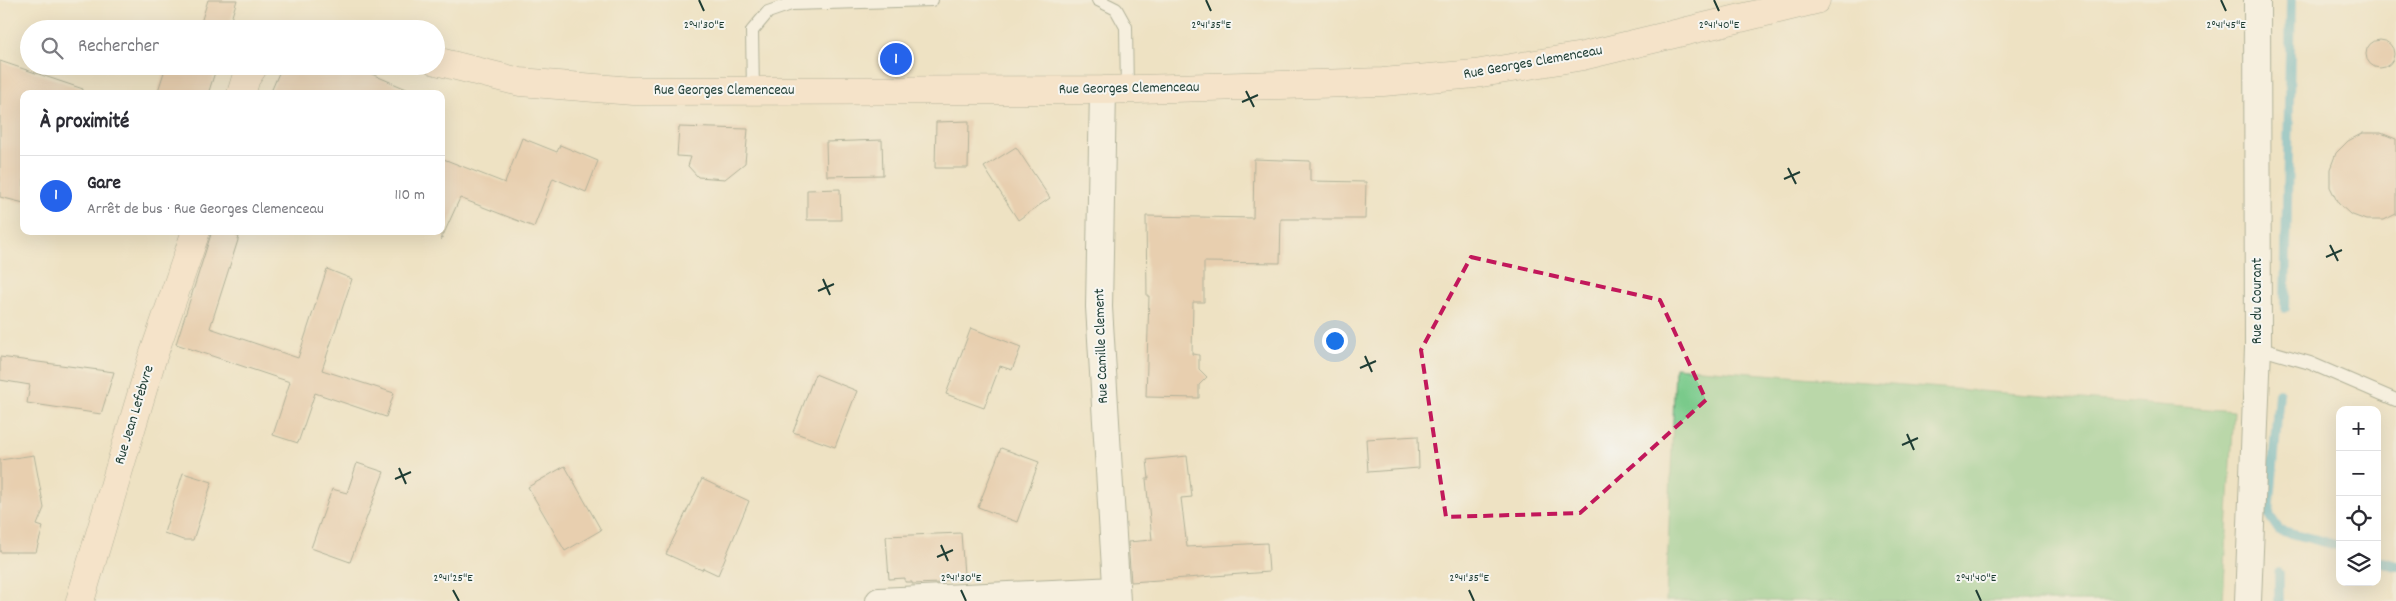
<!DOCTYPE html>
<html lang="fr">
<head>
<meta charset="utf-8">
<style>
  body { margin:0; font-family:Dekko,sans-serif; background:#f2f2f3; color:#2b2b33 }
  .controls { position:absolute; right:15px; bottom:15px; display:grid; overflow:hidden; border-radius:10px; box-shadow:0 5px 20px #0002 }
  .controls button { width:45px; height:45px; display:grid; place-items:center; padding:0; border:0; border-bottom:1px solid #e1e1e2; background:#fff; color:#2b2b33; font:25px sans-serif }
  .you { position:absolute; left:1334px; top:340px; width:18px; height:18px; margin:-12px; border:4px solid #fff; border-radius:50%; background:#1a73e8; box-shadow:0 0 0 8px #1a73e833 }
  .badge { display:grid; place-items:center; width:32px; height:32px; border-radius:50%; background:#2563eb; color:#fff; font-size:16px; font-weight:700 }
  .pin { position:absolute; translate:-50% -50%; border:2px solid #fff; box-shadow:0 1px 5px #0006 }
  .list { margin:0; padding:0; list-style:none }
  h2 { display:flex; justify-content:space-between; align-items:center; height:65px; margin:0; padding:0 20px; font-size:21px }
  h2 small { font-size:16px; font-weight:400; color:#7c7c81 }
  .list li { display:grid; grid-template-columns:32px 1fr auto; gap:15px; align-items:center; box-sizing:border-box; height:80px; padding:0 20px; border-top:1px solid #e1e1e2 }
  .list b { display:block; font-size:19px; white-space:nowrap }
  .list p { margin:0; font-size:16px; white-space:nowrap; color:#7c7c81 }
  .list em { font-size:16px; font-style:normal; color:#7c7c81 }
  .icon { flex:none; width:28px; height:28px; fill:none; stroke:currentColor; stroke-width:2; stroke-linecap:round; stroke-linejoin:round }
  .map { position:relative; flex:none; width:2396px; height:601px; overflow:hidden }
  .search { position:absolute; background:#fff; box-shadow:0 5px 20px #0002; left:20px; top:20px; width:425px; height:55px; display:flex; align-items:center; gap:12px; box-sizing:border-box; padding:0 18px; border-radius:28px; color:#7c7c81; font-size:19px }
  .panel { position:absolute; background:#fff; box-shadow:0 5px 20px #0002; left:20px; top:90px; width:425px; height:145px; border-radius:10px }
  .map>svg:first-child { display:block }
  .green { fill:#7aca8b; stroke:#4c8460 }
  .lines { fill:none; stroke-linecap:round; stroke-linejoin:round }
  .stream { stroke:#4bafca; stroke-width:10 }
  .building { fill:#e0b898 }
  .lane-casing { stroke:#677766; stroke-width:14 }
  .street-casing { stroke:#677766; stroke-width:28 }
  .secondary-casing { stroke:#677766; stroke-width:29 }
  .lane { stroke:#fff; stroke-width:12 }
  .street { stroke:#fff; stroke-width:26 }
  .secondary { stroke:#fde5d0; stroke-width:28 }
  .marked { fill:none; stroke:#c2185b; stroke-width:4; stroke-dasharray:10 6; stroke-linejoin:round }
  .ticks { fill:none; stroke:#1f3d34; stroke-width:2 }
  .labels { text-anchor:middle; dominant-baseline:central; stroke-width:4; stroke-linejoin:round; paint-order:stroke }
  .street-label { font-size:15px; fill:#1f3d34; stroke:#f6f6f2 }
  .ticks-label { font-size:12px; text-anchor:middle; fill:#1f3d34; stroke:#f6f6f2; stroke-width:4; stroke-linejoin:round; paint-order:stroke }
</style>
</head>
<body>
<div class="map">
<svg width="2396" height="601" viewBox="0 0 2396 601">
  <rect width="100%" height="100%" fill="#f6f6f2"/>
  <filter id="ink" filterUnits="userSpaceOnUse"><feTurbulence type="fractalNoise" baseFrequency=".02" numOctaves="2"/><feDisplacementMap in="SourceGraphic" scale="10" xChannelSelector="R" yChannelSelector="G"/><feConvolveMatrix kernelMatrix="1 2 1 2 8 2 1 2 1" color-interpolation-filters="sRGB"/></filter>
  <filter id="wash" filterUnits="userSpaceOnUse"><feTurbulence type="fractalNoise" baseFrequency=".0096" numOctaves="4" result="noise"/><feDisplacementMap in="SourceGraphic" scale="20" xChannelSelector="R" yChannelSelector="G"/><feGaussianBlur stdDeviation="1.12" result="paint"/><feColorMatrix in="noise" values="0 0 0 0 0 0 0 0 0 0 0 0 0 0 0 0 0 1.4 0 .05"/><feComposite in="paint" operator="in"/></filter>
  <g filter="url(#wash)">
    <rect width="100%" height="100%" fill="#eee2c3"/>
    <!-- green -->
    <polygon class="green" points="1675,367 2234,411 2223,601 1666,601"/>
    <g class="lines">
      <!-- stream -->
      <g class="stream">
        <polyline points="2285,308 2291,0"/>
        <polyline points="2279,393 2269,515 2279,530 2340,546"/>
        <polyline points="2377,560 2396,566"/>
        <polyline points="2279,601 2279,573"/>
      </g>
    </g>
    <g id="blocks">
      <!-- building -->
      <g class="building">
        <polygon points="208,0 237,0 228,29 199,29"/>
        <circle cx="2380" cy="54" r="14"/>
        <polygon points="0,61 83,89 82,94 24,94 24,203 0,197"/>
        <polygon points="166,66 217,66 208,94 157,94"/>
        <polygon points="282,66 353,66 418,94 270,94"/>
        <polygon points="969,121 968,168 935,168 936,122"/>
        <polygon points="679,127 748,129 745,163 725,179 698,177 688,166 691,157 677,156"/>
        <polygon points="2363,133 2381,133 2396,139 2396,214 2384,220 2366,220 2350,214 2338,203 2330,187 2330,169 2336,153 2348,141"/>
        <polygon points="522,138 557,152 560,145 598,161 586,192 553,178 534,227 460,198 441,240 441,158 505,183"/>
        <polygon points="882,140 883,175 827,176 826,142"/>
        <polygon points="1016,147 1050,198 1018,220 984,167"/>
        <polygon points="1254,159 1310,161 1310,181 1366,182 1365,219 1281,219 1280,263 1204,262 1204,302 1193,302 1192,354 1199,355 1199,369 1207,377 1199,385 1199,398 1146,397 1149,296 1147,296 1146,216 1253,218"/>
        <polygon points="840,189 841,220 807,220 807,190"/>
        <polygon points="212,231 224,231 239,237 210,328 298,358 327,269 352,279 322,370 394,393 386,417 315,393 298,443 273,435 290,382 176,344"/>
        <polygon points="971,328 1021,347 1012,370 1000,366 984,408 946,394"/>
        <polygon points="0,357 114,372 101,414 27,403 30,385 0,380"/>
        <polygon points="815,374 857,391 835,447 793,432"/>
        <polygon points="1418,436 1419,468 1368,472 1366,439"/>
        <polygon points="1001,448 1039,462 1017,522 978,507"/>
        <polygon points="34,455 44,508 37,525 43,527 36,552 0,552 0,460"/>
        <polygon points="1187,456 1192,497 1181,498 1187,547 1267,543 1269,572 1131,582 1128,542 1152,540 1146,479 1149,479 1147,460"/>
        <polygon points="357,463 384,472 350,562 311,548 332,489 347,493"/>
        <polygon points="565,466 601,530 565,551 528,487"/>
        <polygon points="183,473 212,482 193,540 183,540 164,533"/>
        <polygon points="702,479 749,501 718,575 703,568 702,570 666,554"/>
        <polygon points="961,533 964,575 948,575 948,580 941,581 941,583 912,584 912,582 905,582 905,578 889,579 886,536"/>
      </g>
    </g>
  </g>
  <g filter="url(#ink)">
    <use href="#blocks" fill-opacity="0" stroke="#677766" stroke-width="1"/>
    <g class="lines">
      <defs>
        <g id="lane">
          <polyline points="1098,0 1116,9 1126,27 1127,90"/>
          <polyline points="753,91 752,31 768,12 791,4 932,0"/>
          <polyline points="2258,348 2310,363 2396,400"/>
        </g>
        <g id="street">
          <polyline points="1103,90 1099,307 1117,601"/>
          <polyline points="879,601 1116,590"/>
          <polyline points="2248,601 2258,348 2257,0"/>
        </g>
        <g id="secondary">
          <polyline points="436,61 520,82 633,91 1103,90 1383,82 1475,74 1583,56 1816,0"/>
          <polyline points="241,94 246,78 254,66"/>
          <polyline points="80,601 151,362 196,231"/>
        </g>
      </defs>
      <!-- lane casing -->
      <use href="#lane" class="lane-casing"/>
      <!-- street casing -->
      <use href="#street" class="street-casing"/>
      <!-- secondary casing -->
      <use href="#secondary" class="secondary-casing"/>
      <!-- lane -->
      <use href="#lane" class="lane"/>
      <!-- street -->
      <use href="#street" class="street"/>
      <!-- secondary -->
      <use href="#secondary" class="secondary"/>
    </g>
  </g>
  <!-- marked area -->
  <path d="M0 0H2396V601H0ZM1471 257 1660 300 1706 400 1580 513 1446 517 1421 350Z" fill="#eee2c3" fill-opacity=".55" fill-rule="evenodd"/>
  <path class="marked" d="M1471 257 1660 300 1706 400 1580 513 1446 517 1421 350Z"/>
  <!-- ticks -->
  <path class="ticks" d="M699 0 704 11M1206 0 1211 11M1714 0 1719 11M2221 0 2226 11M1246 91 1254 107M1242 102 1258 95M1788 168 1796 184M1784 179 1800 172M2330 245 2338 261M2326 257 2342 250M823 279 830 295M818 291 834 284M1365 356 1372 372M1360 368 1376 361M1907 434 1914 450M1902 445 1918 438M399 468 406 484M395 479 411 472M941 545 948 561M937 557 953 550M453 590 459 601M961 590 966 601M1469 590 1474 601M1976 590 1981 601"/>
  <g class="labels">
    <!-- street labels -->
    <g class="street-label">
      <text transform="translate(1533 63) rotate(-10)">Rue Georges Clemenceau</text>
      <text transform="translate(1129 89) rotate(-1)">Rue Georges Clemenceau</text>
      <text x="724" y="91">Rue Georges Clemenceau</text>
      <text transform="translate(2258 301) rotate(-90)">Rue du Courant</text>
      <text transform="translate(1102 346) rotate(-92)">Rue Camille Clement</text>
      <text transform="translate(135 415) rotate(-73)">Rue Jean Lefebvre</text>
    </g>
  </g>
  <g class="ticks-label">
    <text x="704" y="28">2°41'30"E</text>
    <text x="1211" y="28">2°41'35"E</text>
    <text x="1719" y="28">2°41'40"E</text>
    <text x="2226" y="28">2°41'45"E</text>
    <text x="453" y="581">2°41'25"E</text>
    <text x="961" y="581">2°41'30"E</text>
    <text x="1469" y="581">2°41'35"E</text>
    <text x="1976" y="581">2°41'40"E</text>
  </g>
</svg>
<div class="controls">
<button>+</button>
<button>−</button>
<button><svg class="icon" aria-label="locate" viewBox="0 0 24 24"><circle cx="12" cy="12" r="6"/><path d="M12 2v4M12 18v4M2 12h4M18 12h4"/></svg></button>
<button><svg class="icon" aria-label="layers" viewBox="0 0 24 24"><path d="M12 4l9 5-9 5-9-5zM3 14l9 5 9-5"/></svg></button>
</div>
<div class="you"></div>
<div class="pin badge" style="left:896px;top:59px">1</div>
<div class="search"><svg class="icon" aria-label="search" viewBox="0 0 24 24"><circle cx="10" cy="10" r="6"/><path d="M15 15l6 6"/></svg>Rechercher</div>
<section class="panel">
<h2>À proximité<small></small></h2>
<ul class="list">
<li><span class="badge">1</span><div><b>Gare</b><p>Arrêt de bus · Rue Georges Clemenceau</p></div><em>110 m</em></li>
</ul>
</section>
</div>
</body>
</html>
